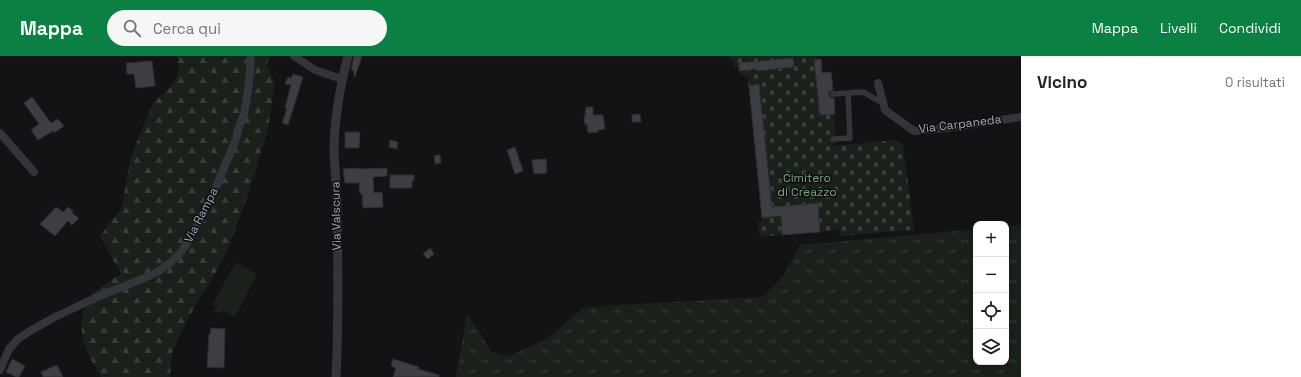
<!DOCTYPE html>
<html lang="it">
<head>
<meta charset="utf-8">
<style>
  body { margin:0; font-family:"Space Grotesk",sans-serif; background:#f6f6f6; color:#202124 }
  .controls { position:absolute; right:12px; bottom:12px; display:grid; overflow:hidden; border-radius:8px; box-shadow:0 2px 10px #0003 }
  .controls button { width:36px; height:36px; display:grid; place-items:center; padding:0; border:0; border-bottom:1px solid #e0e0e0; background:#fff; color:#202124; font:20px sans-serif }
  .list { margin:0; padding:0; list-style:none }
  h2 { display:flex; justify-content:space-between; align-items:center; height:52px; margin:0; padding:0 16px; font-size:17px }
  h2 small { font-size:13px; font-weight:400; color:#757577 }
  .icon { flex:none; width:22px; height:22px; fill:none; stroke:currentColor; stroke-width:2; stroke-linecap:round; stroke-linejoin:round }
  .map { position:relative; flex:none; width:1021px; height:321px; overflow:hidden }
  header { display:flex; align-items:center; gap:24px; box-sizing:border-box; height:56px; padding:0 20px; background:#0b8043; color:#fff }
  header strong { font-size:19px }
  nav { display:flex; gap:22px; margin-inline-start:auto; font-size:14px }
  .search { width:280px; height:36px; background:#f6f6f6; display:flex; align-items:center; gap:10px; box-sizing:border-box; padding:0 14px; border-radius:22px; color:#757577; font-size:15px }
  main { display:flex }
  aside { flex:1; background:#fff }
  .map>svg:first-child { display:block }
  .grass { fill:url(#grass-tufts) }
  .forest { fill:url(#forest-firs) }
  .cemetery { fill:url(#cemetery-stones) }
  .pitch { fill:#19211a }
  .building { fill:#3d3e43; stroke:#2d2d32 }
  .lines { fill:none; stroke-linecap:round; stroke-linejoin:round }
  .pedestrian { stroke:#34353b; stroke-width:5.5 }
  .minor { stroke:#34353b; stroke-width:8 }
  .tertiary { stroke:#34353b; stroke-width:9 }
  .labels { text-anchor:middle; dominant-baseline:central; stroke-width:3; stroke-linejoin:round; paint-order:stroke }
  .street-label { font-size:12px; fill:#a4aab7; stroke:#0e0e11 }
  .park-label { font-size:12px; fill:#78a57b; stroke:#0e0e11 }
</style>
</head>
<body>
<header>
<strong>Mappa</strong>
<div class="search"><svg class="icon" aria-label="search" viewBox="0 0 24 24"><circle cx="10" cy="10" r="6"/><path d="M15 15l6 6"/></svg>Cerca qui</div>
<nav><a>Mappa</a><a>Livelli</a><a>Condividi</a></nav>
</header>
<main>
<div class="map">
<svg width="1021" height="321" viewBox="0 0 1021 321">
  <defs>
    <pattern id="grass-tufts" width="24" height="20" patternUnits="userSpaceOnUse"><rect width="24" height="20" fill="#19211a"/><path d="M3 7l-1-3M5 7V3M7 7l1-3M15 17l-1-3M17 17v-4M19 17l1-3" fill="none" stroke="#373f39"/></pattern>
    <pattern id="forest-firs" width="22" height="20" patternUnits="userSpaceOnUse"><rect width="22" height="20" fill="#19211a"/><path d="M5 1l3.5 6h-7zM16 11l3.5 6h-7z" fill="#373f39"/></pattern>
    <pattern id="cemetery-stones" width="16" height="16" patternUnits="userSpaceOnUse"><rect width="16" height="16" fill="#19211a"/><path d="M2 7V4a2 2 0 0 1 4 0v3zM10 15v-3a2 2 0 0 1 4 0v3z" fill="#373f39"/></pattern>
  </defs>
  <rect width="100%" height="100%" fill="#131316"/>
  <!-- grass -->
  <polygon class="grass" points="1021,169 1021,321 456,321 467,257 492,296 508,301 548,282 584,251 763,241 783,220 800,189 976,173 976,306 1006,306 1006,171"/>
  <!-- forest -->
  <path class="forest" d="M177 0H269L267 10 275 27 269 67 265 85 247 141 227 195 214 220 197 246 179 281 172 297 170 321H101C87 297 74 276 87 248 88 245 90 240 93 237 101 230 112 224 121 218L100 180 120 154 123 146 129 109 133 95 153 47 173 29 179 16Z"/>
  <!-- cemetery -->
  <polygon class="cemetery" points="727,0 817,0 817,3 821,3 823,17 831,16 835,58 833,58 836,81 833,82 834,90 895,84 903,89 914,174 839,180 840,174 836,174 760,181 758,166 762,165 748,22 745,22 744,19 741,19 739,11 734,11 734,6 730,5 730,1"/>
  <!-- pitch -->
  <polygon class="pitch" points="236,206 257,218 235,261 222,254 220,258 214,255 216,251 212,249"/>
  <!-- building -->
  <g class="building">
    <polygon points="354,0 362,0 355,21 354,21 354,15 351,14"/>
    <polygon points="793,2 794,11 757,15 756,13 739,15 739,7"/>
    <polygon points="821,3 822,17 831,16 833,34 829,36 829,39 831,42 834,42 835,58 820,59 814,4"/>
    <polygon points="152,5 155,30 136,32 134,18 127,18 126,7"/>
    <polygon points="293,18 303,21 288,69 282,67 287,53 285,52 291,29 285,28 288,21 291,22"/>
    <polygon points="759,28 772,151 818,147 820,176 782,179 781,160 762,162 749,30"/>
    <polygon points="32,41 51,67 58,63 64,70 54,77 53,75 38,84 31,74 39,68 24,47"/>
    <polygon points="586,51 593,51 593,59 603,59 605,73 598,74 598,76 588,77 587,68 585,69 584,60 585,60"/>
    <polygon points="640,58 641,66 632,66 632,59"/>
    <polygon points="345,76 360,76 359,92 345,92"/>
    <polygon points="390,84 398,86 397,93 389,91"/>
    <polygon points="515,91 523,115 515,118 507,94"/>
    <polygon points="440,99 441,107 435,108 434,100"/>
    <polygon points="546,103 547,117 534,118 532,104"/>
    <polygon points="361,112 361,113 387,112 387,120 373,121 374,137 382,136 383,151 363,152 362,138 360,138 359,127 345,127 343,113"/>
    <polygon points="390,119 414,119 414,125 412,125 412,132 390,132"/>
    <polygon points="56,151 63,156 68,151 73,155 72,157 79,162 72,169 68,165 55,180 40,168"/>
    <polygon points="430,192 434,198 428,203 423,198"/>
    <polygon points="211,272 225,273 224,312 207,311 209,278 210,279"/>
    <polygon points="12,303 25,310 19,321 16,321 6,316"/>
    <polygon points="393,303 419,311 418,313 439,319 439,321 393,321 396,312 391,310"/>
    <polygon points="57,309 63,321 43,321 41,316"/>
  </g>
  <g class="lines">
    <!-- pedestrian -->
    <g class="pedestrian">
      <polyline points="833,38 863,36 881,46 884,49"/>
      <polyline points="833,83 850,82 848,37"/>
    </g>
    <!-- minor -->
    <g class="minor">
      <polyline points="294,0 315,14 342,23"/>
      <polyline points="878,27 885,54 914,75 946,72 1021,61"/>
      <polyline points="0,77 34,116"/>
      <polyline points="0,314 9,293 18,283 30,275 55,261 97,241 147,221 159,215 171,206 181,196 189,184 211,143 236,83 239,71 244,58 249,28 251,0"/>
    </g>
    <!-- tertiary -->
    <path class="tertiary" d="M336 321C339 264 338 207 337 151 337 133 335 114 334 96 334 64 340 31 348 0"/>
  </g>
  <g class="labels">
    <!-- street labels -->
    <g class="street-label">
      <text transform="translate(960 68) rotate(-7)">Via Carpaneda</text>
      <text transform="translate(201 159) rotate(-63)">Via Rampa</text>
      <text transform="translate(336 160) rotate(-91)">Via Valscura</text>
    </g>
    <!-- park labels -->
    <g class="park-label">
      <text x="807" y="122">Cimitero<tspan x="807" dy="14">di Creazzo</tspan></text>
    </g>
  </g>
</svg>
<div class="controls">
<button>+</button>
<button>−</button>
<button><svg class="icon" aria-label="locate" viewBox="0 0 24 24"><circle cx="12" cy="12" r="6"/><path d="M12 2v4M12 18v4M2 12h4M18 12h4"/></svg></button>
<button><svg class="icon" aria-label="layers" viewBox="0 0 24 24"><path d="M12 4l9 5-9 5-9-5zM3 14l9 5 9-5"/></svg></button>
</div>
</div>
<aside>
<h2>Vicino<small>0 risultati</small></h2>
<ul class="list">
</ul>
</aside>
</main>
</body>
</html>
